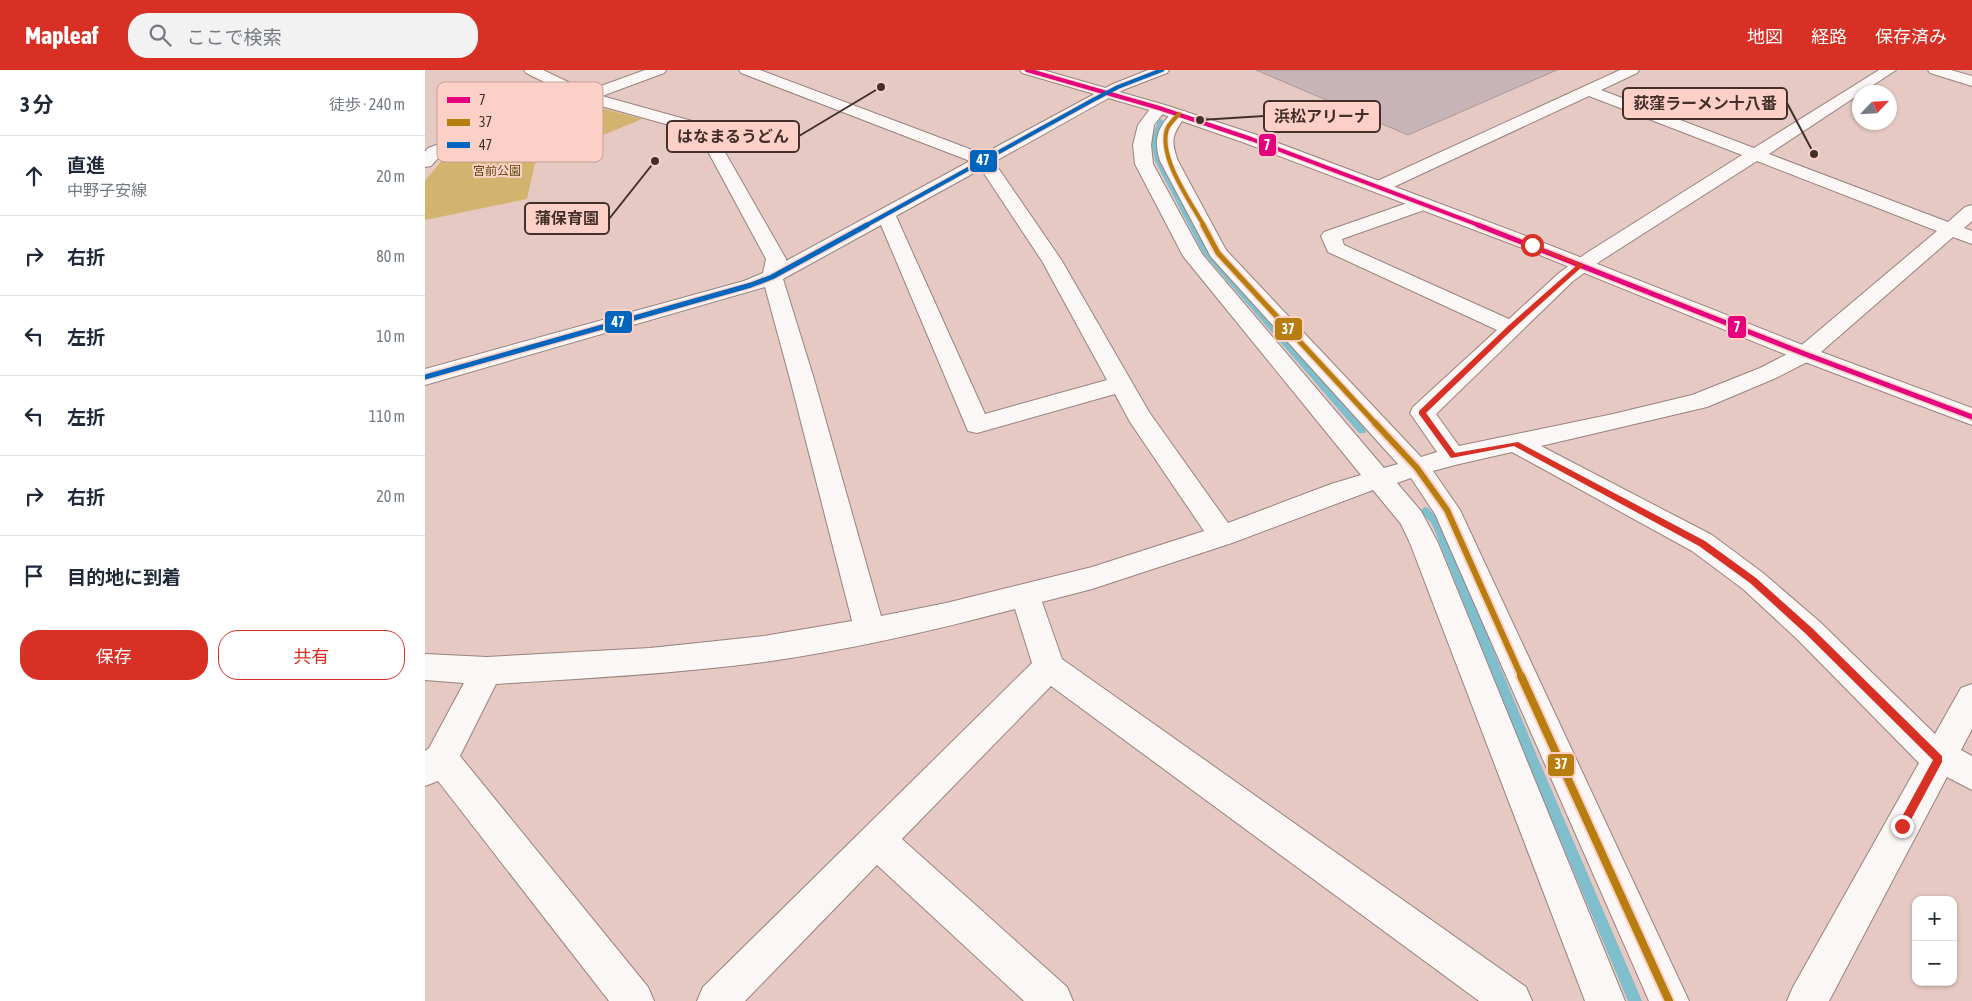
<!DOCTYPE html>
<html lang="ja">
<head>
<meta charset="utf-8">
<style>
  body { margin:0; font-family:"Asap Condensed","Noto Sans JP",sans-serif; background:#f2f2f3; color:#1f2937 }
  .controls { position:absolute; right:15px; bottom:15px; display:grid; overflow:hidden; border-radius:10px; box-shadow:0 1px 4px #0004 }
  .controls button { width:45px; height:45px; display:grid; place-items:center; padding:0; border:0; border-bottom:1px solid #e0e1e3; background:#fff; color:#1f2937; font:25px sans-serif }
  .compass { position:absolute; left:1427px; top:15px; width:45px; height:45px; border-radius:50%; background:#fff; box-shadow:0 1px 4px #0004; rotate:65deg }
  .stop { position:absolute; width:15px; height:15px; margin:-11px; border:4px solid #d93025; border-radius:50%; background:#fff }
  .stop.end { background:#d93025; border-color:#fff; box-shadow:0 1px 5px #0008 }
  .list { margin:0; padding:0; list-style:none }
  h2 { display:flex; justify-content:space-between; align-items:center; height:65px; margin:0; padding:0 20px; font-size:21px }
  h2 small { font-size:16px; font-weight:400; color:#747a83 }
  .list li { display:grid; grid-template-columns:32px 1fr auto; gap:15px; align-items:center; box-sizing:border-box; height:80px; padding:0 20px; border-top:1px solid #e0e1e3 }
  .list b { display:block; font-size:19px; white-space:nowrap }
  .list p { margin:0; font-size:16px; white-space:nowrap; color:#747a83 }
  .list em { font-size:16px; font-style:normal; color:#747a83 }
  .actions { display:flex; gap:10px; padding:15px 20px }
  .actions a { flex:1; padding:11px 0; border:1px solid #d93025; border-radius:20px; text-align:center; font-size:18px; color:#d93025 }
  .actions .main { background:#d93025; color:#fff }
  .icon { flex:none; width:28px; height:28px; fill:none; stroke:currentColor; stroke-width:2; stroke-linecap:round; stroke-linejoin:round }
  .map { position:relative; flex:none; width:1547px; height:931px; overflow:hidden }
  header { display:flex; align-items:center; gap:30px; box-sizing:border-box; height:70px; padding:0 25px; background:#d93025; color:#fff }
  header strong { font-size:24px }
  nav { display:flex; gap:28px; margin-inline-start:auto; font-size:18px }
  .search { width:350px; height:45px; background:#f2f2f3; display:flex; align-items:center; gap:12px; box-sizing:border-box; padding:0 18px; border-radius:20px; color:#747a83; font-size:19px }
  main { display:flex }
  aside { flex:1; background:#fff }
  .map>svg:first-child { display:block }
  .green { fill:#d2b46e }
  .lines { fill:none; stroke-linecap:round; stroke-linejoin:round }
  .stream { fill:#7fbecc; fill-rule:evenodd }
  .building { fill:#c8b3b6; stroke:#ac989b }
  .minor-casing { stroke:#98837e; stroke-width:2 }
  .major-casing { stroke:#98837e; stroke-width:2 }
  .minor { fill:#fbf7f6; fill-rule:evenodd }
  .major { fill:#fbf7f6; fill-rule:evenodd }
  .bus-1-far1-casing { stroke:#fcd0c6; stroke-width:6 }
  .bus-1-casing { stroke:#fcd0c6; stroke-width:8 }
  .bus-2-far3-casing { stroke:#fcd0c6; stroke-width:6 }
  .bus-2-far2-casing { stroke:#fcd0c6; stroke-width:8 }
  .bus-2-far1-casing { stroke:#fcd0c6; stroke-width:10 }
  .bus-2-casing { stroke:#fcd0c6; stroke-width:12 }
  .bus-3-far1-casing { stroke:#fcd0c6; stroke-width:6 }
  .bus-3-casing { stroke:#fcd0c6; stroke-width:8 }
  .bus-1-far1 { stroke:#e5007d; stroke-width:4 }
  .bus-1 { stroke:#e5007d; stroke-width:5 }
  .bus-2-far3 { stroke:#b87d0f; stroke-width:4 }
  .bus-2-far2 { stroke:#b87d0f; stroke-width:5 }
  .bus-2-far1 { stroke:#b87d0f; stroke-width:6 }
  .bus-2 { stroke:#b87d0f; stroke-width:8 }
  .bus-3-far1 { stroke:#0065bd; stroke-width:4 }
  .bus-3 { stroke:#0065bd; stroke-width:5 }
  .route { fill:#d93025 }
  .labels { text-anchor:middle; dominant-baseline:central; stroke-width:4; stroke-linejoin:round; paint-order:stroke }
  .far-park-label { font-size:12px; fill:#5c4c10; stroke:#fcd0c6 }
  .key { fill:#fcd0c6; stroke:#c5a098; stroke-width:1 }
  .key-label { font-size:14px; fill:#44302b }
  .leader { fill:none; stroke:#44302b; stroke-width:2 }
  .callout-dot { fill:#44302b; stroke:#fcd0c6; stroke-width:2 }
  .callout { fill:#fcd0c6; stroke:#44302b; stroke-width:2 }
  .callout-label { font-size:16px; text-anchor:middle; font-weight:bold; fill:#44302b }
  .line-badge { stroke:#fcd0c6; stroke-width:2 }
  .badge-label { font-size:14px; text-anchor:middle; font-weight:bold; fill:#fff }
</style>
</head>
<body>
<header>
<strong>Mapleaf</strong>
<div class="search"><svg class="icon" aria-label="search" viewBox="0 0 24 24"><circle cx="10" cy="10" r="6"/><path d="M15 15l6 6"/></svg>ここで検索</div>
<nav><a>地図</a><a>経路</a><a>保存済み</a></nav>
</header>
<main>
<aside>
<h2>3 分<small>徒歩 · 240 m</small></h2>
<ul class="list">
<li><svg class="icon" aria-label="ahead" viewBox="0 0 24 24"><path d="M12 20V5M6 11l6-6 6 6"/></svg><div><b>直進</b><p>中野子安線</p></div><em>20 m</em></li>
<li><svg class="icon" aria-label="right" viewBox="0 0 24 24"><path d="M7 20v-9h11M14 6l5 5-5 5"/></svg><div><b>右折</b></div><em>80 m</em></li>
<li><svg class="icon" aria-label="left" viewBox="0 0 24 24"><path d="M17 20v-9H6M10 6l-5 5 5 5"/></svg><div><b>左折</b></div><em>10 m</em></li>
<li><svg class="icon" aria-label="left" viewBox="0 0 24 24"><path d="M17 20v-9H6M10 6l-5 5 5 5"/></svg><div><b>左折</b></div><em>110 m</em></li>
<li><svg class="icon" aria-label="right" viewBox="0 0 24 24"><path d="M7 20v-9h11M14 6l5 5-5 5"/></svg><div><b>右折</b></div><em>20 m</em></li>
<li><svg class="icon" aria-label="arrive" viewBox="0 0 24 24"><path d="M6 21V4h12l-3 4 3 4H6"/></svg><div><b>目的地に到着</b></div></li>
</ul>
<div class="actions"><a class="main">保存</a><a>共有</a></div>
</aside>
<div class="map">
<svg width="1547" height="931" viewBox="0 0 1547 931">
  <rect width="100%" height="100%" fill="#e6c9c3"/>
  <!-- green -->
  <polygon class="green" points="158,33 217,49 110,93 102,129 0,150 0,111 23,83"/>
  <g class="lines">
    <!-- stream -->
    <g class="stream">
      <polygon points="736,49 739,51 732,71 736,91 785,182 940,359 941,361 940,363 934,363 778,183 730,91 726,71 733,51"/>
      <polygon points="1000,437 1003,438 1016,452 1112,686 1217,931 1203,931 1100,686 1007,454 995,441"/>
    </g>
  </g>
  <!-- building -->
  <polygon class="building" points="831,0 1132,0 983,65"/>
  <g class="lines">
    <defs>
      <g id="minor">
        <path d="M99 0H118L162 21 220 0H241L239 3 177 26 285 56 361 189V191L545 91 316 3 314 0H335L558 84 688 14 723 0H744L742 3 698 20 569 92 637 191 724 342 803 453 906 414 936 405 758 186 710 94 708 75 713 55 728 35H740L742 38 729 55 726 75 728 94 777 184 959 398 973 394 786 187 735 91C728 68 733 58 748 41H760L762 44C749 63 744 67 753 91L801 180 996 387 1012 382 985 343 988 337 1072 260 903 182 896 166 899 162 991 130 998 128 1005 130 1007 134 1005 138 917 169 919 175 1084 249 1134 203 1163 182 1317 85 1164 26 960 121 954 122 948 121 945 117 948 113 1195 0H1214L1212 3 1176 20 1329 78 1454 0H1471L1344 84 1523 152 1540 137 1547 135V151L1539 158 1547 161V174L1528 167 1388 289 1351 308 1282 337 1116 376 1287 465 1338 503 1395 552 1510 664 1536 618 1547 614V659L1536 680 1547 686V720L1522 707 1404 931H1362L1368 917 1494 693 1373 570 1318 519 1267 481 1087 382 1030 395 1008 401 1035 440 1264 931H1224L1010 444 986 408 972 413 996 441 1013 473 1200 931H1160L985 473 976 454 948 420 807 473 667 519 617 532 637 589 1101 917 1107 931H1054L626 616 477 769 642 917 648 931H599L452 795 320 931H272L278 917 607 593 590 539C507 561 424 580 339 592 250 604 160 608 71 614L35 686 223 917 229 931H184L13 711 0 716V681L4 678 39 613 0 610V584L62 587 225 578 339 566 427 551 365 309 340 217 0 315V299L319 211 338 203 341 189 273 63 162 32 15 86 6 96 0 97V82L3 78 148 26 101 3ZM1332 91 1512 161 1372 279 1335 298 1267 325 1188 344 1034 376 1011 344 1148 211 1177 190ZM556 99 617 191 682 310 560 344 471 146ZM456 155 543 361 552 363 690 324 705 352 779 461 667 497 521 533 456 546 389 309 358 209Z"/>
        <polygon points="1503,0 1526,0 1547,6 1547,16 1505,3"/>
      </g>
      <polygon id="major" points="595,0 618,0 740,35 832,65 1114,171 1388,279 1547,338 1547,355 1372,289 1100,179 820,73 728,41 597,3"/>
    </defs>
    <!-- minor casing -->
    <use href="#minor" class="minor-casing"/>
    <!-- major casing -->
    <use href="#major" class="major-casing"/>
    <!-- minor -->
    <use href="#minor" class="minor"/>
    <!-- major -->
    <use href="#major" class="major"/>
    <defs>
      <polyline id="bus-1-far1" points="602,0 734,38 826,69 1056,156"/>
      <polyline id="bus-1" points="1053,155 1380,284 1547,347"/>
      <path id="bus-2-far3" d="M754 44C750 48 744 54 742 59 733 87 765 131 779 156"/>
      <polyline id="bus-2-far2" points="778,155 793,183 951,354"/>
      <polyline id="bus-2-far1" points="950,353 992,398 1022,440 1097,608"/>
      <polyline id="bus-2" points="1096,606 1244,931"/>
      <polyline id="bus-3-far1" points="440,156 668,30 693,17 737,0"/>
      <polyline id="bus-3" points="0,307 326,215 347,207 442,155"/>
    </defs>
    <!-- bus-1-far1 casing -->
    <use href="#bus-1-far1" class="bus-1-far1-casing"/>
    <!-- bus-1 casing -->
    <use href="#bus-1" class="bus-1-casing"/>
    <!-- bus-2-far3 casing -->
    <use href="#bus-2-far3" class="bus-2-far3-casing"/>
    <!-- bus-2-far2 casing -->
    <use href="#bus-2-far2" class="bus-2-far2-casing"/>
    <!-- bus-2-far1 casing -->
    <use href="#bus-2-far1" class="bus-2-far1-casing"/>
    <!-- bus-2 casing -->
    <use href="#bus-2" class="bus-2-casing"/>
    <!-- bus-3-far1 casing -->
    <use href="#bus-3-far1" class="bus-3-far1-casing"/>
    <!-- bus-3 casing -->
    <use href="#bus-3" class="bus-3-casing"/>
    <!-- bus-1-far1 -->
    <use href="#bus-1-far1" class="bus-1-far1"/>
    <!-- bus-1 -->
    <use href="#bus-1" class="bus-1"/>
    <!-- bus-2-far3 -->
    <use href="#bus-2-far3" class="bus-2-far3"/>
    <!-- bus-2-far2 -->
    <use href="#bus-2-far2" class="bus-2-far2"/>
    <!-- bus-2-far1 -->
    <use href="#bus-2-far1" class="bus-2-far1"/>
    <!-- bus-2 -->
    <use href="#bus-2" class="bus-2"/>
    <!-- bus-3-far1 -->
    <use href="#bus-3-far1" class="bus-3-far1"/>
    <!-- bus-3 -->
    <use href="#bus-3" class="bus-3"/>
  </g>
  <!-- route -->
  <polygon class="route" points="1105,174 1159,195 1088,259 1001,343 1030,383 1093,372 1280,471 1331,508 1387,558 1517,686 1517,692 1481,759 1477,761 1473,759 1472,756 1508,690 1381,564 1325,513 1274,476 1089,376 1026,388 994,344 994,341 1083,256 1152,195 1105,176"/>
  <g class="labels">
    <!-- far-park labels -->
    <g class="far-park-label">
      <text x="72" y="101">宮前公園</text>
    </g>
  </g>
  <!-- legend -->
  <rect x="12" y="12" width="166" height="80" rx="8" class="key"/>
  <rect x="22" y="27" width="23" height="6" fill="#e5007d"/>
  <rect x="22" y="49" width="23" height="7" fill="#b87d0f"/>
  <rect x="22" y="72" width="23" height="6" fill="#0065bd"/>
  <g class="key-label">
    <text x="54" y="35">7</text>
    <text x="54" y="57">37</text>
    <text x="54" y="80">47</text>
  </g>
  <!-- callouts -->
  <path class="leader" d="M1389 84L1362 33M775 50L839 46M456 17L374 66M230 91L184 149"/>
  <g class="callout-dot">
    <circle cx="1389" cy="84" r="5"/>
    <circle cx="775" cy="50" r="5"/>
    <circle cx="456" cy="17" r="5"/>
    <circle cx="230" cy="91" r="5"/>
  </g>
  <g class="callout">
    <rect x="1198" y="18" width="164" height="31" rx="5"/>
    <rect x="839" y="31" width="116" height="31" rx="5"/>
    <rect x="242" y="51" width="132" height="31" rx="5"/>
    <rect x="100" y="133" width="84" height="31" rx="5"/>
  </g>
  <g class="callout-label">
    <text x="1280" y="39">荻窪ラーメン十八番</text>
    <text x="897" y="52">浜松アリーナ</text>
    <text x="308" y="72">はなまるうどん</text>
    <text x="142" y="154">蒲保育園</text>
  </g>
  <g class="line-badge">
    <rect x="833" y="63" width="19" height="24" rx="5" fill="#e5007d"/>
    <rect x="544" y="79" width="29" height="24" rx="5" fill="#0065bd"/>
    <rect x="179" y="240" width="29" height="24" rx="5" fill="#0065bd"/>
    <rect x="1302" y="245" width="20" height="24" rx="5" fill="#e5007d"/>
    <rect x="849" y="247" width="29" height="24" rx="5" fill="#b87d0f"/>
    <rect x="1122" y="683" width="28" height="24" rx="5" fill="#b87d0f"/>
  </g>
  <g class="badge-label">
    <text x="842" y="80">7</text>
    <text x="558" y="95">47</text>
    <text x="193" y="257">47</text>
    <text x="1312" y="262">7</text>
    <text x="863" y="264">37</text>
    <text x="1136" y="699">37</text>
  </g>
</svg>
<div class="controls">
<button>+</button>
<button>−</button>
</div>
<svg class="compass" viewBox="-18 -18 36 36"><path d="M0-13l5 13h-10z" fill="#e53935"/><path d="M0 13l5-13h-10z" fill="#747a83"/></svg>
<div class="stop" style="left:1107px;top:175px"></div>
<div class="stop end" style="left:1477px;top:756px"></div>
</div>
</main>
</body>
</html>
